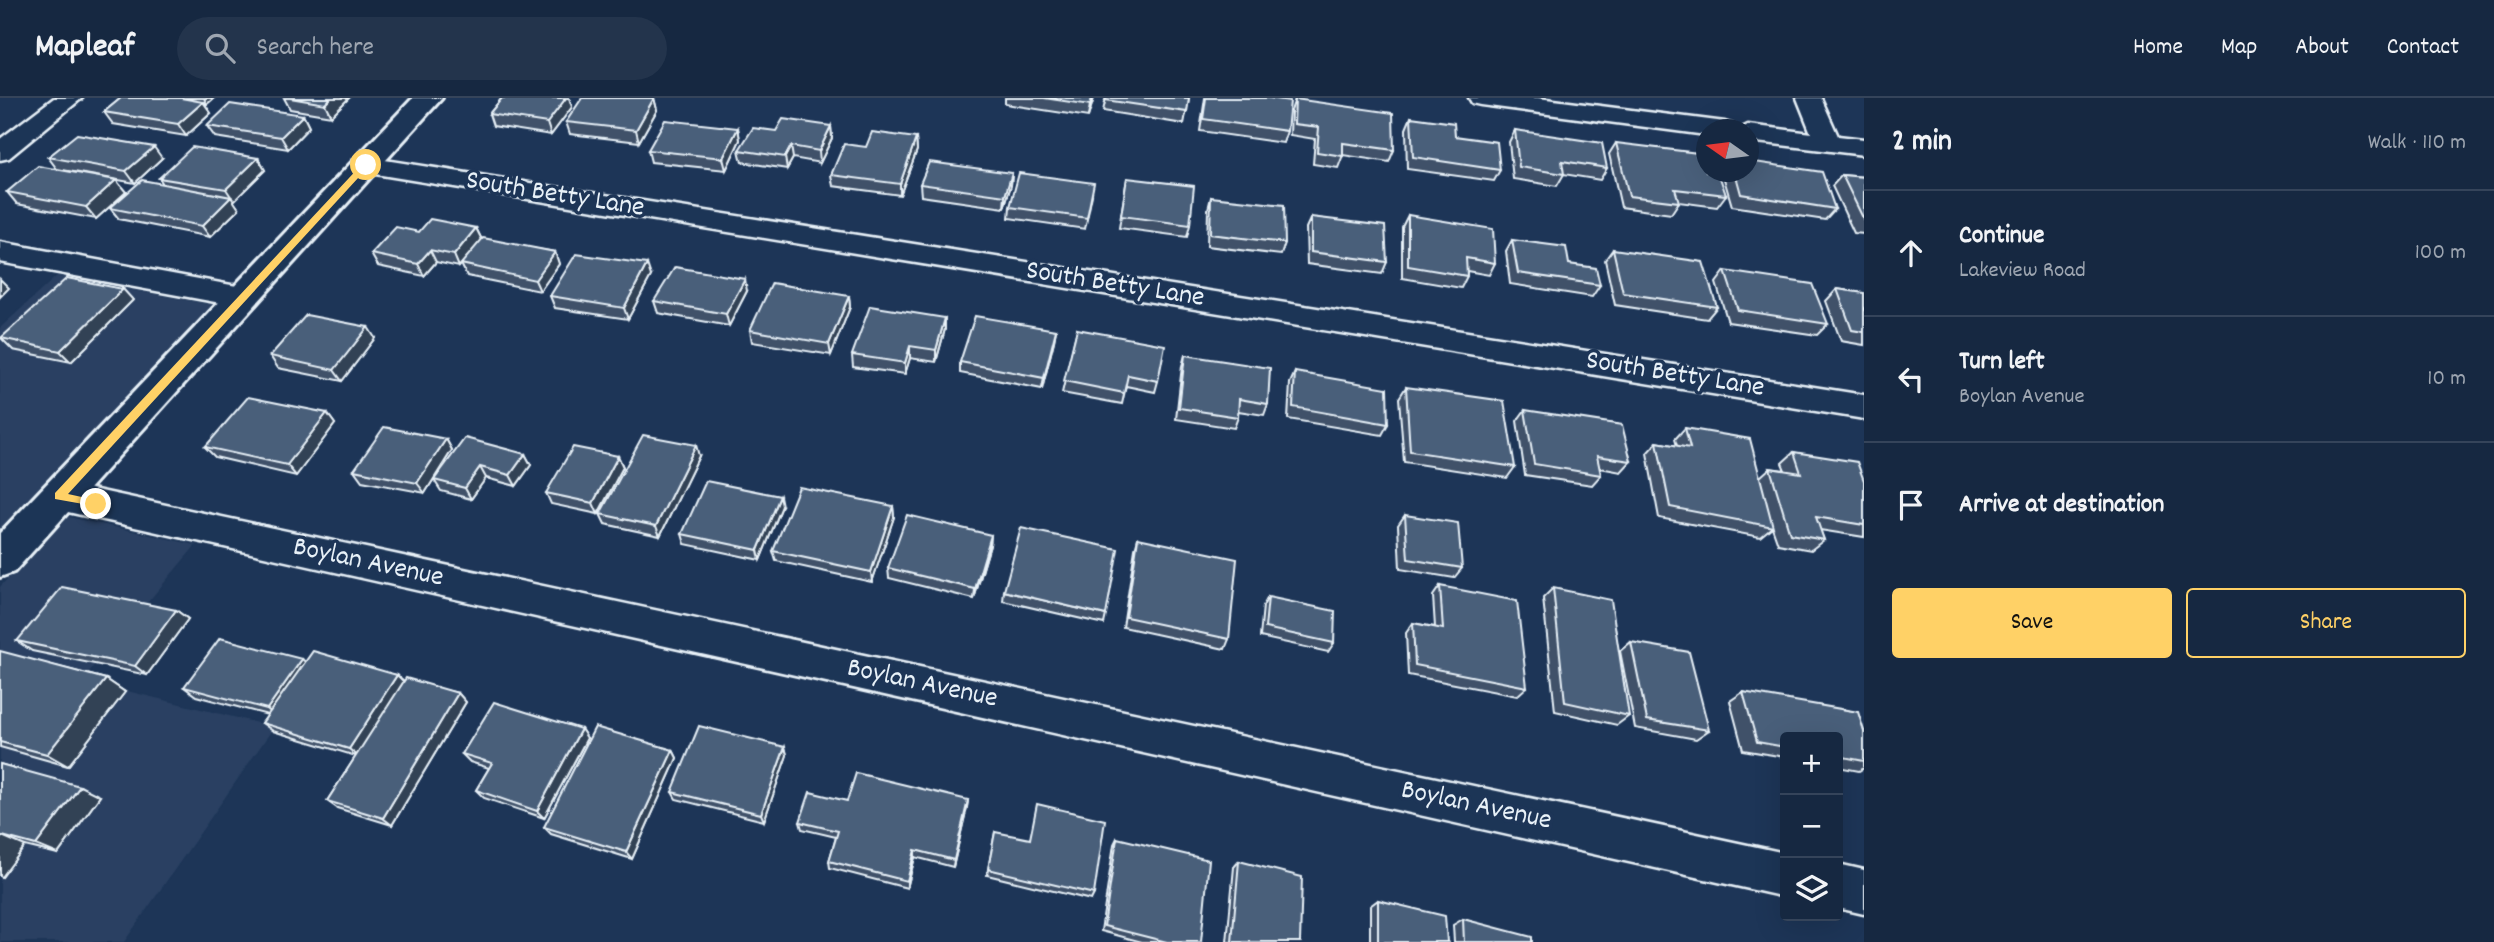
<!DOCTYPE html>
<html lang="en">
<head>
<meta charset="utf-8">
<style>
  body { margin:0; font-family:Dekko,sans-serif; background:#23344c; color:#f1f3f6 }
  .controls { position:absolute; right:21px; bottom:21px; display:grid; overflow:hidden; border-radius:7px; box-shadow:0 7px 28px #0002 }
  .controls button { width:63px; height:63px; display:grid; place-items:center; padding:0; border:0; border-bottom:2px solid #35445a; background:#162841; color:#f1f3f6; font:35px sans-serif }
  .compass { position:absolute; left:1696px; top:21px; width:63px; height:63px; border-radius:50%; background:#162841; box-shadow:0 7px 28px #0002; rotate:284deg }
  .stop { position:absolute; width:21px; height:21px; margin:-16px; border:5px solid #ffd166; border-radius:50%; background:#fff }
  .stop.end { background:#ffd166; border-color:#fff; box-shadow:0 2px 7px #0008 }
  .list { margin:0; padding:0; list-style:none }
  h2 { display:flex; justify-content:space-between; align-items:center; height:91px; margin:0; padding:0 28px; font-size:30px }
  h2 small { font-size:23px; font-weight:400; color:#9ea6b1 }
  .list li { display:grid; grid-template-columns:46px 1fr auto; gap:21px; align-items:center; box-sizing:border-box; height:126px; padding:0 28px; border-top:2px solid #35445a }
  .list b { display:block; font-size:26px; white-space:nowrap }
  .list p { margin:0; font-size:23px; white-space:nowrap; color:#9ea6b1 }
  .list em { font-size:23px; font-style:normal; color:#9ea6b1 }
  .actions { display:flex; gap:14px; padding:21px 28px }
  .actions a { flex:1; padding:16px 0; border:2px solid #ffd166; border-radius:7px; text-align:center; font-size:24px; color:#ffd166 }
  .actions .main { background:#ffd166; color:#111 }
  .icon { flex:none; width:38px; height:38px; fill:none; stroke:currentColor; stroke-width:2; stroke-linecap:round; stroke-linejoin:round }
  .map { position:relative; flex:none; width:1864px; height:844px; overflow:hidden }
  header { display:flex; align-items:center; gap:42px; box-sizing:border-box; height:98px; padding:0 35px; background:#162841; border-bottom:2px solid #35445a }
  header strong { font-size:33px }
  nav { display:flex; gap:38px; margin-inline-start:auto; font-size:24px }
  .search { width:490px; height:63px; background:#23344c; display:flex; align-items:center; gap:18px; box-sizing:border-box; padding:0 24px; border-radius:38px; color:#9ea6b1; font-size:26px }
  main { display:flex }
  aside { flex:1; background:#162841 }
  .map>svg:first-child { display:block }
  .built { fill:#2a4162 }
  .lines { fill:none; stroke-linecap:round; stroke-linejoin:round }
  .minor-casing { stroke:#e8f1f8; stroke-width:5 }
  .tertiary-casing { stroke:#e8f1f8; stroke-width:6 }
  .minor { fill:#1d3557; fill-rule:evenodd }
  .tertiary { fill:#1d3557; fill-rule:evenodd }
  .wall { fill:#3f5169; stroke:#e8f1f8; stroke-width:2 }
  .shaded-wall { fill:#334255; stroke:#e8f1f8; stroke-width:2 }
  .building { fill:#495e7a; stroke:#e8f1f8; stroke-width:2 }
  .route { fill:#ffd166 }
  .labels { text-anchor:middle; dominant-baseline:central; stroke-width:7; stroke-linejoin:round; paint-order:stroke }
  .street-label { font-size:28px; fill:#e8f1f8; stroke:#1d3557 }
</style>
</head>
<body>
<header>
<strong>Mapleaf</strong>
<div class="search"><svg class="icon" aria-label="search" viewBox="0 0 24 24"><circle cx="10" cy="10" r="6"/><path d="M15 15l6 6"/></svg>Search here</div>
<nav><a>Home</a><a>Map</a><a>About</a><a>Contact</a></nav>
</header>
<main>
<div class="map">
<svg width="1864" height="844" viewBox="0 0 1864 844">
  <rect width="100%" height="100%" fill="#1d3557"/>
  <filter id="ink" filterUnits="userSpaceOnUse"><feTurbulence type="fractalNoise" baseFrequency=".0143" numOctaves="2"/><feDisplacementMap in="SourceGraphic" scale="14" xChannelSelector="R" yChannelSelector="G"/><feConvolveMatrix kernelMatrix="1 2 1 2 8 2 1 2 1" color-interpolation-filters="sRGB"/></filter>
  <g filter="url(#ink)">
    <!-- built -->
    <g class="built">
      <polygon points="57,178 214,207 0,437 0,230"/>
      <polygon points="64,418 196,447 82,582 274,629 124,844 0,844 0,489"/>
    </g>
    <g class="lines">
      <defs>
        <g id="minor">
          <polygon points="54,0 82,0 9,60 0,62 0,41"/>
          <polygon points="1469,0 1538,0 1725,24 1734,27 1737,32 1706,32 1706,37 1481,7 1472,5"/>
          <polygon points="1797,0 1821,0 1838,38 1864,41 1864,57 1748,43 1748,32 1738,32 1748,27 1811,35"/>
          <polygon points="366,59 1864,297 1864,321 357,73 353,67 357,61"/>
          <polygon points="0,144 242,189 252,192 257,199 252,206 242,209 0,164"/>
          <polygon points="59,384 1785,755 1785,799 59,412 47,408 42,398 47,388"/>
          <polygon points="1838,766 1864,772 1864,816 1838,810"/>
        </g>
        <polygon id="tertiary" points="413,0 442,0 14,474 0,479 0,435"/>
      </defs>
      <!-- minor casing -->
      <use href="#minor" class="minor-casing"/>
      <!-- tertiary casing -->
      <use href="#tertiary" class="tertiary-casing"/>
      <!-- minor -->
      <use href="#minor" class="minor"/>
      <!-- tertiary -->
      <use href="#tertiary" class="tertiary"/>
    </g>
    <!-- wall -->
    <g class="wall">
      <polygon points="121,0 214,0 207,6 204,5 211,15 186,38 113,26 104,14"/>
      <polygon points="284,0 349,0 331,18 290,11"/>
      <polygon points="502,0 569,0 572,9 551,37 493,28 489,16"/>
      <polygon points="654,0 657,12 639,44 570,36 566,24"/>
      <polygon points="1005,0 1094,0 1088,19 1005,6"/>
      <polygon points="1106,0 1189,0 1184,26 1103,13"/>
      <polygon points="1205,0 1269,0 1287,33 1283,45 1200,33"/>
      <polygon points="1295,1 1394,52 1389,64 1343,57 1338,70 1313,66 1315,41 1290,37 1291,13"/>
      <polygon points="303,17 309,29 288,51 215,39 207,28"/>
      <polygon points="1411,19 1455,38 1500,72 1494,83 1407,71 1406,31"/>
      <polygon points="831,28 832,40 820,65 793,60 787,71 742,64 739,52 776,33"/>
      <polygon points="738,30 740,42 726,72 651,64 648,52"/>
      <polygon points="1515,32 1607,70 1600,82 1564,76 1557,88 1513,81 1509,44"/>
      <polygon points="916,40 917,52 900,97 833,88 831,77 866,49"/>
      <polygon points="1616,45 1726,97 1717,109 1679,104 1671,116 1621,109 1609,56"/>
      <polygon points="48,59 162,60 135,85 57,71"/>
      <polygon points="258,60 265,72 233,103 239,111 210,139 119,121 110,110 163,86 159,80"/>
      <polygon points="1722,74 1748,74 1835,111 1825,122 1732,108"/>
      <polygon points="1012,75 1011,87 1004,110 921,98 920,86"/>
      <polygon points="1842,77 1864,79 1864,136 1854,135 1832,88"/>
      <polygon points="1127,80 1190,127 1187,139 1119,130"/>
      <polygon points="7,94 126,94 96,121 17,106"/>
      <polygon points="1092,97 1085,131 1009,120 1010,109"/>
      <polygon points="1211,99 1285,145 1281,157 1207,148 1208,111"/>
      <polygon points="1408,117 1495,165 1489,177 1467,173 1467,178 1461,190 1402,180 1402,129"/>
      <polygon points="1311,119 1387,164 1382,176 1307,166 1306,130"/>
      <polygon points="476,130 482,142 555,154 559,166 540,193 467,178 461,166 459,169 436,164 424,178 378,168 371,156 419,134"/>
      <polygon points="1512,142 1569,166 1600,187 1592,199 1510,186 1506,153"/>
      <polygon points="1613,151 1717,209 1707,221 1615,207 1605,162"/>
      <polygon points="1725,173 1828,226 1817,237 1728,224 1716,185"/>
      <polygon points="651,178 628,221 555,210 550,198"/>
      <polygon points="1837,191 1864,195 1864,247 1841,243 1826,203"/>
      <polygon points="747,193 729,228 658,215 654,203"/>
      <polygon points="849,198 850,209 831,257 752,244 750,232"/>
      <polygon points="133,202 71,264 13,252 1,240"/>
      <polygon points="945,220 945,231 936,264 910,260 905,276 853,269 852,257"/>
      <polygon points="1077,231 1158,283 1155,294 1126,288 1122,306 1062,295"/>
      <polygon points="1056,232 1054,243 1042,291 960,275 960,264"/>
      <polygon points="375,240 342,283 278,270 270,258"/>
      <polygon points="1185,257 1268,306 1264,317 1238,313 1238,319 1234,330 1176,321 1182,268"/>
      <polygon points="1295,274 1388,326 1382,337 1288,321 1290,285"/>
      <polygon points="1406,289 1515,369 1507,380 1404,364 1399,300"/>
      <polygon points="1525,312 1631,363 1621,374 1600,370 1601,377 1592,387 1525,377 1517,323"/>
      <polygon points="327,315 335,326 296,378 215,359 205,349"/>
      <polygon points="1685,330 1760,379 1770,370 1785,372 1782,365 1794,354 1864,383 1864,439 1820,432 1824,442 1811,452 1778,446 1772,429 1760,439 1659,420 1647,355 1657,344 1677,348 1675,341"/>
      <polygon points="446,341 452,352 425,395 362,383 354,372"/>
      <polygon points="525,356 531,367 516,388 486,380 471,401 441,393 434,382"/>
      <polygon points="618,358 623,369 598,416 551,406 546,395"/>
      <polygon points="699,358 660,438 605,426 600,416"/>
      <polygon points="782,408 760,462 685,446 682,436"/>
      <polygon points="893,408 894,419 872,484 776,463 773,453"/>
      <polygon points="1405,417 1462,470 1454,480 1400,471 1398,427"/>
      <polygon points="991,437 990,447 974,501 889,480 888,470"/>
      <polygon points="1138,440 1229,541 1225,551 1123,529 1135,451"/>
      <polygon points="1440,488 1527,589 1517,598 1408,577 1406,535 1413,525 1435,529 1433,498"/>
      <polygon points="1553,490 1629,618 1617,627 1555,613 1543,500"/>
      <polygon points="1004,493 1106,517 1104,526 1003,503"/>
      <polygon points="1268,499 1334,545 1328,554 1260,539 1263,508"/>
      <polygon points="176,512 188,521 147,577 32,553 17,543"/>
      <polygon points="1631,544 1709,632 1696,641 1635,630 1620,553"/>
      <polygon points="0,554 106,581 125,594 68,668 0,649"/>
      <polygon points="306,564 397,577 404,583 458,595 466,604 392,727 337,710 327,703 356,658 273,633 262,625 268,617 196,598 184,589"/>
      <polygon points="1743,594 1864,633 1864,670 1859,673 1838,669 1838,639 1785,639 1785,659 1743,652 1730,603"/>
      <polygon points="581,631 587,640 544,720 484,700 476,692 489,670 470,664 462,656"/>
      <polygon points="785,649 787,657 764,723 676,701 672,694"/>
      <polygon points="673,652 677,660 632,761 551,736 544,729"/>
      <polygon points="0,666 100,698 58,756 25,748 2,779 0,778"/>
      <polygon points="968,702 967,709 953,769 915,759 907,790 830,770 829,763 836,739 802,731 800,724 847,703"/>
      <polygon points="995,734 1094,796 1091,802 987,777"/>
      <polygon points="1117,740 1201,844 1142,844 1101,833 1114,746"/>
      <polygon points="1239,763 1300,844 1227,844 1234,769"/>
      <polygon points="1378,802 1447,844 1370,844 1370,808"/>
      <polygon points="1463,821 1532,844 1454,844 1453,827"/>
    </g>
    <!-- shaded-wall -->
    <g class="shaded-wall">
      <polygon points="204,0 214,0 207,6"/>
      <polygon points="331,0 349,0 331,18 325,6"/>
      <polygon points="566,0 569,0 572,9 551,37 547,25"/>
      <polygon points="654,0 657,12 639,44 636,32"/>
      <polygon points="1092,0 1094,0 1088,19 1090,7"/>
      <polygon points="203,4 211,15 186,38 178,26"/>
      <polygon points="303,17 309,29 288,51 281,39"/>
      <polygon points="831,28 832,40 820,65 819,53"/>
      <polygon points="738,30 740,42 726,72 723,60"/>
      <polygon points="916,40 917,52 900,97 900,86"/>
      <polygon points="791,48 793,60 787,71 785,59"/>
      <polygon points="154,49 162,60 135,85 126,73"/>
      <polygon points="258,60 265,72 234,103 226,91"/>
      <polygon points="1012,75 1011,87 1004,110 1005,98"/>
      <polygon points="116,82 126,94 96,121 86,109"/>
      <polygon points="231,99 239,111 210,139 202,128"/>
      <polygon points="476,130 482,142 459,169 454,157"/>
      <polygon points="430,152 436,164 424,178 418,166"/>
      <polygon points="555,154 559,166 540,193 535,182"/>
      <polygon points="647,166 651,178 628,221 624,210"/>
      <polygon points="0,181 9,190 0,199"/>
      <polygon points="745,181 747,193 729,228 726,216"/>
      <polygon points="123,191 133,202 71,264 60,253"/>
      <polygon points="849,198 850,209 831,257 829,246"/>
      <polygon points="945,220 945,231 936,264 936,252"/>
      <polygon points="368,229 375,240 342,283 334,272"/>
      <polygon points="1056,232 1054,243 1042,291 1044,280"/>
      <polygon points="910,248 910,260 905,276 905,265"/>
      <polygon points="327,315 335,326 296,378 287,367"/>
      <polygon points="446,341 452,352 425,395 417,385"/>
      <polygon points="696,347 699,358 660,438 656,428"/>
      <polygon points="525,356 531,367 516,388 510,377"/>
      <polygon points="618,358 623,369 598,416 593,405"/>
      <polygon points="480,369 486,380 471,401 465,390"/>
      <polygon points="780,398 782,408 760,462 758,452"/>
      <polygon points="893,408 894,419 872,484 871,474"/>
      <polygon points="991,437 990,447 974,501 975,491"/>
      <polygon points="176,512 188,521 147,577 135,568"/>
      <polygon points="302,561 312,570 278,620 267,611"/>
      <polygon points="397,577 406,586 359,659 349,651"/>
      <polygon points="106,581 125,594 68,668 47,656"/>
      <polygon points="458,595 466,604 392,727 383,720"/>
      <polygon points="581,631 587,640 544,720 537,713"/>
      <polygon points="785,649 787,657 764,723 761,716"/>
      <polygon points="673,652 677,660 632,761 626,754"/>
      <polygon points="80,688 100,698 58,756 36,747"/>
      <polygon points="968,702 967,709 953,769 954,762"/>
      <polygon points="2,738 25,748 2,779 0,778 0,741"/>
      <polygon points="915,752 915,759 907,790 907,783"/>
    </g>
    <!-- building -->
    <g class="building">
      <polygon points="121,0 181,0 203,4 178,26 104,14"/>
      <polygon points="290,0 331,0 325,6"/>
      <polygon points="502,0 566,0 547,25 489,16"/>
      <polygon points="582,0 654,0 636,32 566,24"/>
      <polygon points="1044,0 1092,0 1090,7"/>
      <polygon points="1106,0 1189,0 1187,14 1105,2"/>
      <polygon points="1206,0 1269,0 1290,3 1287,33 1203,21"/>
      <polygon points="1295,1 1393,15 1394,52 1343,45 1343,58 1317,54 1319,29 1294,26"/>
      <polygon points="230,6 303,17 281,39 207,28"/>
      <polygon points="1411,19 1454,25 1455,38 1497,44 1500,72 1413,59"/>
      <polygon points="783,21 831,28 819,53 791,48 785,59 739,52 753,30 776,33"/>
      <polygon points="665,22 738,30 723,60 648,52"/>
      <polygon points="1515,32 1602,45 1607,70 1562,63 1564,76 1519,69"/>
      <polygon points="872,34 916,40 900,86 831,77 844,46 866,49"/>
      <polygon points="77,36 154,49 126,73 48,59"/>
      <polygon points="1616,45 1706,56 1706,74 1718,74 1726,97 1675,91 1679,104 1629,98"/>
      <polygon points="192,49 258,60 226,91 159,80"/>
      <polygon points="1748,63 1822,74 1835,111 1741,96 1735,74 1748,74"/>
      <polygon points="929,64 1012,75 1005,98 920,86"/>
      <polygon points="38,68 116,82 86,109 7,94"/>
      <polygon points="1019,75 1094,85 1087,120 1010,109"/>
      <polygon points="1842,77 1864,79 1864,122"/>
      <polygon points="1127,80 1194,88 1190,127 1121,118"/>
      <polygon points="142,82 231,99 202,128 110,110"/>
      <polygon points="1211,99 1284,107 1285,145 1210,136"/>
      <polygon points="1408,117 1493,131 1495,165 1466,160 1467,178 1408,168"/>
      <polygon points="1311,119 1385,128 1387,164 1311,154"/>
      <polygon points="430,121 476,130 454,157 430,152 418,166 371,156 396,129 419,134"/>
      <polygon points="483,140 555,154 535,182 461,166"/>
      <polygon points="1512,142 1566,149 1569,166 1596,170 1600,187 1518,175"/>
      <polygon points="1613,151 1703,164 1717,209 1623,195"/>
      <polygon points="576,156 647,166 624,210 550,198"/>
      <polygon points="675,169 745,181 726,216 654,203"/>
      <polygon points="1725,173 1812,186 1828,226 1738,212"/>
      <polygon points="67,180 123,191 60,253 1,240"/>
      <polygon points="772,185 849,198 829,246 750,232"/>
      <polygon points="1837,191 1864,195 1864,234 1852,232"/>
      <polygon points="870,208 945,220 936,252 910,248 905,265 852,257"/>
      <polygon points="306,217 368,229 334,272 270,258"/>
      <polygon points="975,218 1056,232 1044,280 960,264"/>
      <polygon points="1077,231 1165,247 1158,283 1128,277 1124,295 1064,283"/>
      <polygon points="1185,257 1270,270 1268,306 1239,301 1238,319 1179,310"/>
      <polygon points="1295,274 1387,290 1388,326 1293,309"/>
      <polygon points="1406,289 1504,303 1515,369 1410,353"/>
      <polygon points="248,299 327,315 287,367 205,349"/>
      <polygon points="1525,312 1622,327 1631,363 1597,358 1601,377 1534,366"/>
      <polygon points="384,329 446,341 417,385 354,372"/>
      <polygon points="1685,330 1750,341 1773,429 1670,409 1657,344 1690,350"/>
      <polygon points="643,337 696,347 656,428 600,416"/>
      <polygon points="465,340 525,356 510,377 480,369 465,390 434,382"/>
      <polygon points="573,349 618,358 593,405 546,395"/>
      <polygon points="1794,354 1857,364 1864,383 1864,427 1816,419 1824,442 1790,436 1770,370 1801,375"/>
      <polygon points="706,383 780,398 758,452 682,436"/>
      <polygon points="799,389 893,408 871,474 773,453"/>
      <polygon points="907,417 991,437 975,491 888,470"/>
      <polygon points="1405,417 1458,425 1462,470 1408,461"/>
      <polygon points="1021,430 1118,451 1106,517 1004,493"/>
      <polygon points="1138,440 1237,461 1229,541 1126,519"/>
      <polygon points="1440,488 1517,503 1527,589 1415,567 1413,525 1443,531"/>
      <polygon points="62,489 176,512 135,568 17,543"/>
      <polygon points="1553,490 1611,502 1629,618 1565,604"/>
      <polygon points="1268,499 1335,513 1334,545 1265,530"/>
      <polygon points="220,540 302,561 267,611 184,589"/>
      <polygon points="1631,544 1689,554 1709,632 1647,622"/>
      <polygon points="0,553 106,581 47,656 0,644"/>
      <polygon points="313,553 397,577 349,651 262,625"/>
      <polygon points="406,580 458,595 383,720 327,703"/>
      <polygon points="1743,594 1858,614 1864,633 1864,663 1838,658 1838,639 1785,639 1785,649 1757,644"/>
      <polygon points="494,604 581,631 537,713 476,692 492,665 462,656"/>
      <polygon points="699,628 785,649 761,716 672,694"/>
      <polygon points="595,629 673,652 626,754 544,729"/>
      <polygon points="0,666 80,688 36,747 2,738 0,741"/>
      <polygon points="856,675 968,702 954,762 915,752 907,783 829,763 838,733 800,724 810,694 847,703"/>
      <polygon points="1037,706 1105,722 1094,796 988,771 995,734 1030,741"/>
      <polygon points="1117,740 1209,762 1201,844 1167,844 1104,828"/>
      <polygon points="1239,763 1302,779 1300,844 1232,844"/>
      <polygon points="1378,802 1445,818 1447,844 1378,844"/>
      <polygon points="1463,821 1532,839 1532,844 1464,844"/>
    </g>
  </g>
  <!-- route -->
  <polygon class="route" points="363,65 370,67 68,396 100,403 100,409 55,401 55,395"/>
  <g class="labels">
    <!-- street labels -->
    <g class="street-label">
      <text transform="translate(555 98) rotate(9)">South Betty Lane</text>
      <text transform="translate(1115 188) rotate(9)">South Betty Lane</text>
      <text transform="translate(1675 278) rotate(9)">South Betty Lane</text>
      <text transform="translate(368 466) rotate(12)">Boylan Avenue</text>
      <text transform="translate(922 587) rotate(12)">Boylan Avenue</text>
      <text transform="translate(1476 709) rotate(12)">Boylan Avenue</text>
    </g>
  </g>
</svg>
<div class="controls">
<button>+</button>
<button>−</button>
<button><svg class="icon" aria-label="layers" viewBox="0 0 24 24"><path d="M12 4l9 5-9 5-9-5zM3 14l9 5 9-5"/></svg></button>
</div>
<svg class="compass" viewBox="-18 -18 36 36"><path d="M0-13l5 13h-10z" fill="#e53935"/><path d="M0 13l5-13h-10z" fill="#9ea6b1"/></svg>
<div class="stop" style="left:366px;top:67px"></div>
<div class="stop end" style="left:96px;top:406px"></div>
</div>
<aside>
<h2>2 min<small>Walk · 110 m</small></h2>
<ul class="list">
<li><svg class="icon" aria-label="ahead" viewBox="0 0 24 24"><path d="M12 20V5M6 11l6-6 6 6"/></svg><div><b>Continue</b><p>Lakeview Road</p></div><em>100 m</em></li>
<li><svg class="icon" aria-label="left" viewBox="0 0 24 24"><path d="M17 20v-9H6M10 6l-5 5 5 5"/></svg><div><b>Turn left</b><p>Boylan Avenue</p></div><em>10 m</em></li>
<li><svg class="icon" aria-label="arrive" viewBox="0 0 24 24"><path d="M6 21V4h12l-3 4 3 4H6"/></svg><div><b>Arrive at destination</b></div></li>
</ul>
<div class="actions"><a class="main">Save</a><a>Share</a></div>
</aside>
</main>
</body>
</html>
